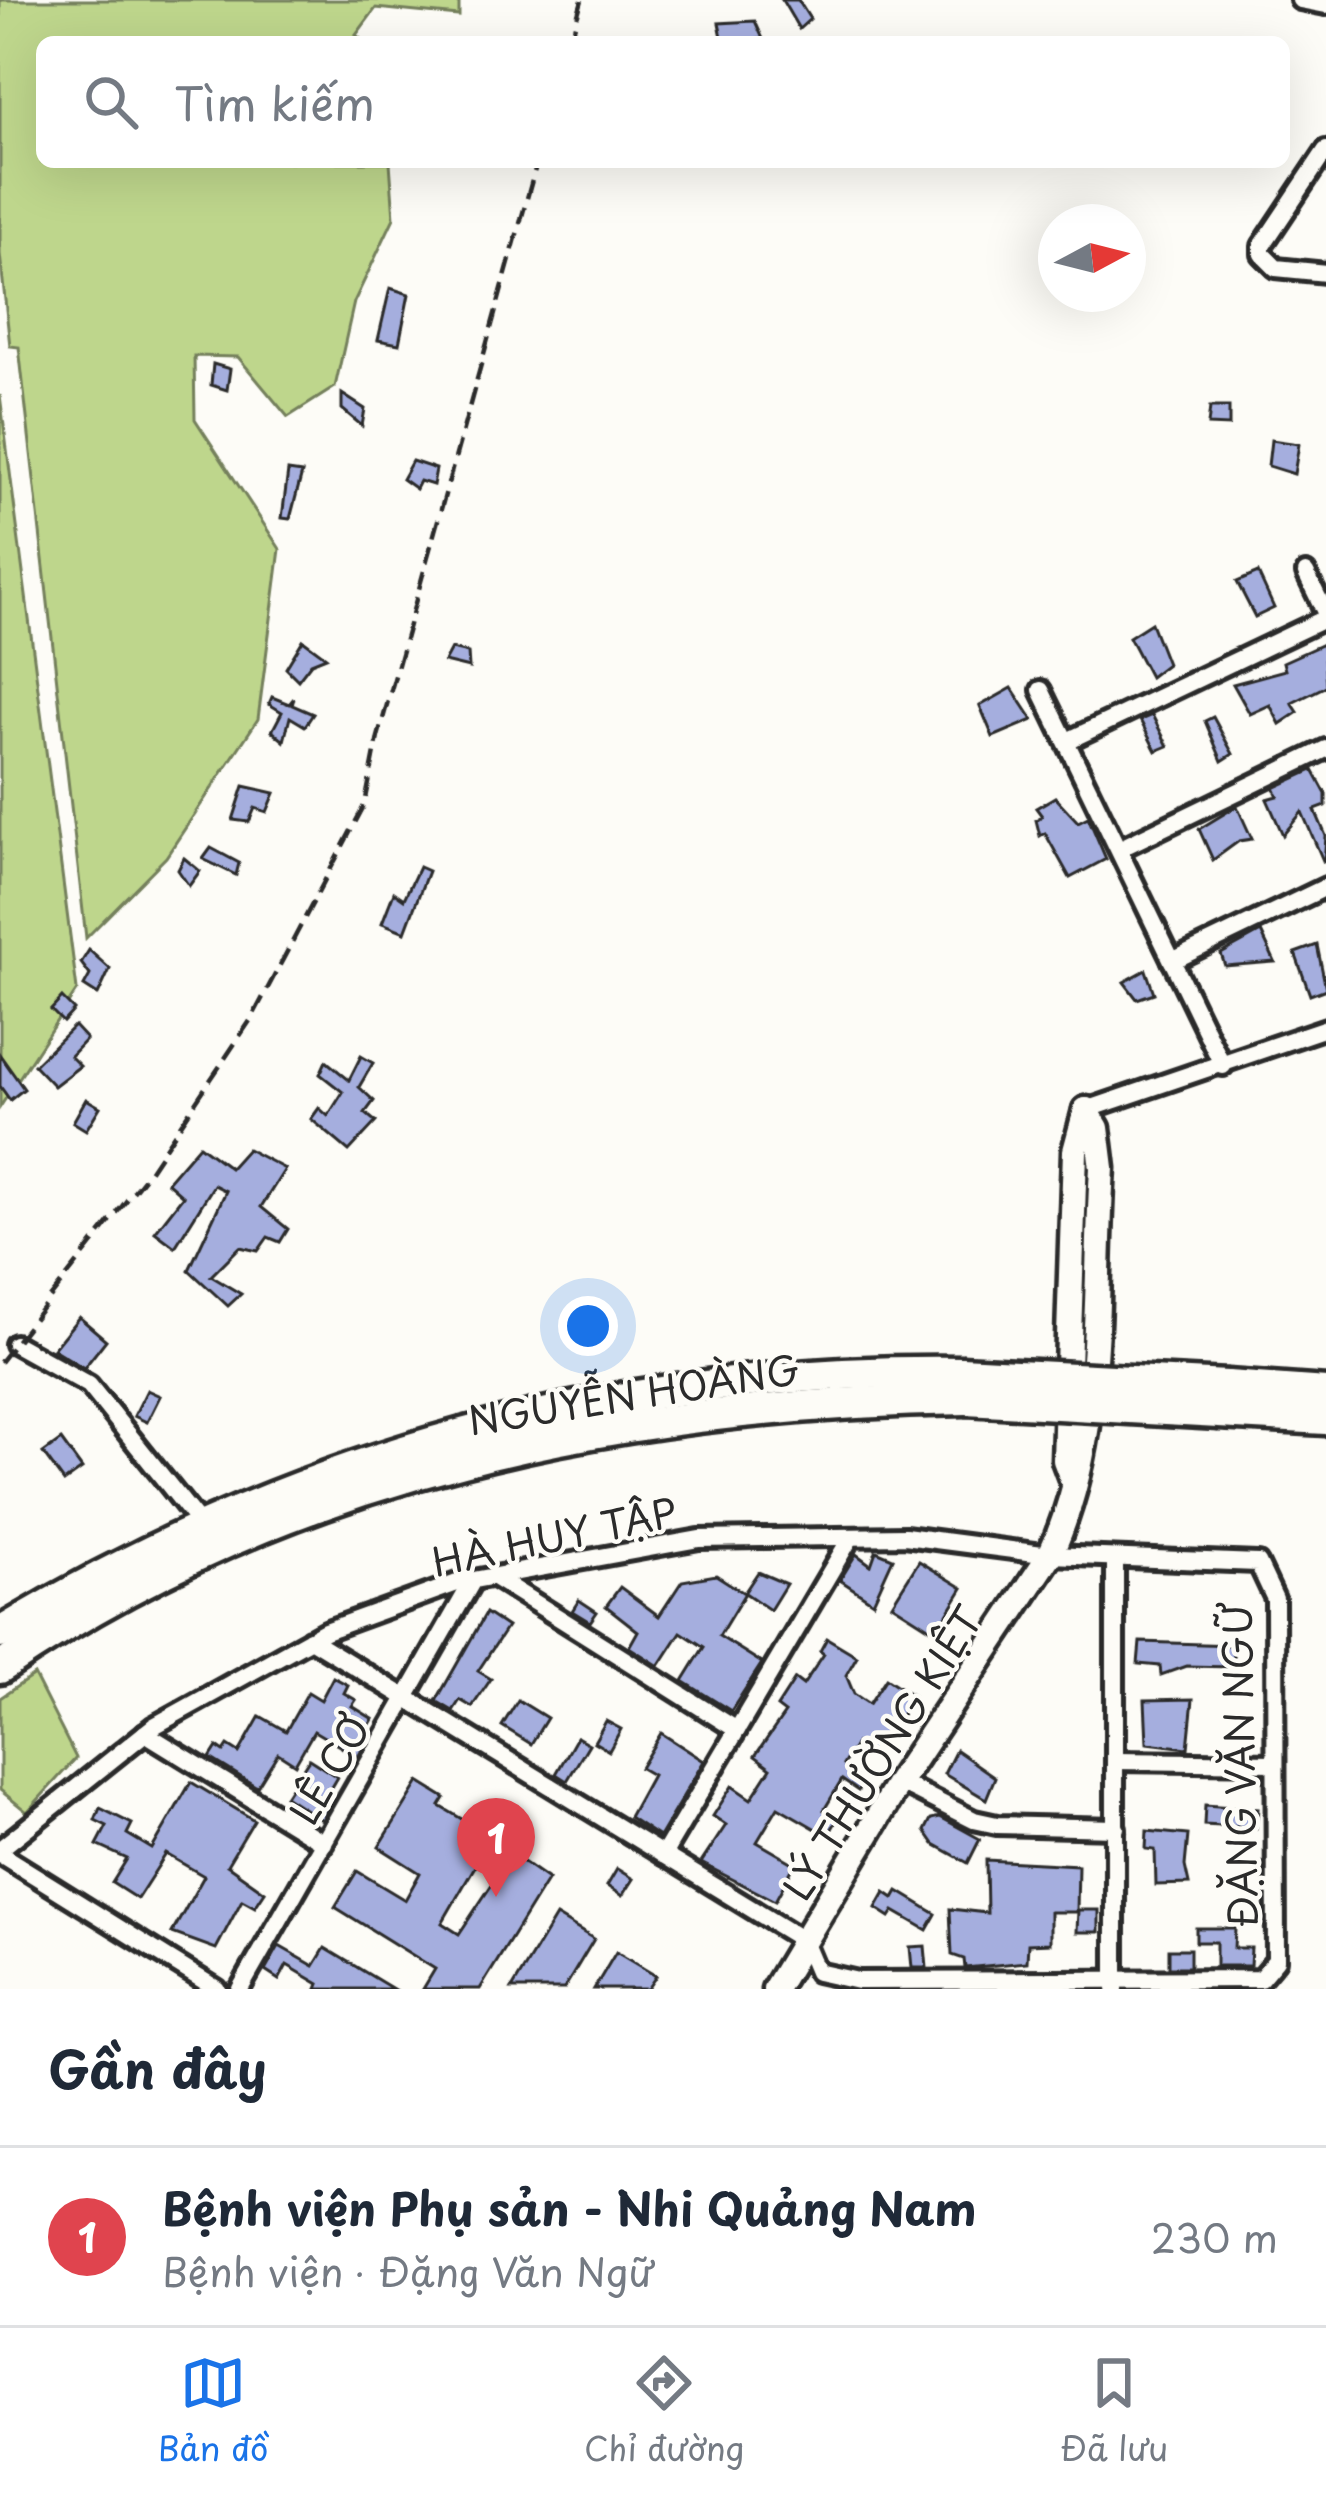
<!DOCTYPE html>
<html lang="vi">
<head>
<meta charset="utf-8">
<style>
  body { margin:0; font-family:"Playpen Sans",sans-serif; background:#f2f2f3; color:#1f2937 }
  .compass { position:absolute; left:1038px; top:204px; width:108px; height:108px; border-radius:50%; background:#fff; box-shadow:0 12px 48px #0002; rotate:83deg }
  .you { position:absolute; left:588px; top:1326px; width:42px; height:42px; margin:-30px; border:9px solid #fff; border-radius:50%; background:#1a73e8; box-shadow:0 0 0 18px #1a73e833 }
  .badge { display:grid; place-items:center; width:78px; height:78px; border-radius:50%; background:#1a73e8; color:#fff; font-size:39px; font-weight:700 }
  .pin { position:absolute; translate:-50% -99px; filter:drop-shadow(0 3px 6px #0008) }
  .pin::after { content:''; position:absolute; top:63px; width:42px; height:36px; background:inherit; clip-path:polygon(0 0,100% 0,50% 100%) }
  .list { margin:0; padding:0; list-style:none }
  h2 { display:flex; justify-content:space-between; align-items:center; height:156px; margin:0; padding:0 48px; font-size:51px }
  h2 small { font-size:39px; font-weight:400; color:#747a83 }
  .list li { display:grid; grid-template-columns:78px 1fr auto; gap:36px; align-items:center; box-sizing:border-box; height:180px; padding:0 48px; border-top:3px solid #e0e1e3 }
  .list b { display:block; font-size:45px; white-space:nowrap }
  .list p { margin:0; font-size:39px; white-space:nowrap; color:#747a83 }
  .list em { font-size:39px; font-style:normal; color:#747a83 }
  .icon { flex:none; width:66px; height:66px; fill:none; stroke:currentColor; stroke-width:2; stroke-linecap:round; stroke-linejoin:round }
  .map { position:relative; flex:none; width:1326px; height:1989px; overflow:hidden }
  .search { position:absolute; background:#fff; box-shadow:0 12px 48px #0002; left:36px; right:36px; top:36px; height:132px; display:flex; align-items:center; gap:30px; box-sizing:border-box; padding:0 42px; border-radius:18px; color:#747a83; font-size:45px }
  .sheet { height:336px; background:#fff }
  nav { display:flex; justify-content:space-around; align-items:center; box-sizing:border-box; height:168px; border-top:3px solid #e0e1e3; background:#fff; font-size:33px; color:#747a83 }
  nav a { display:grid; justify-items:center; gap:6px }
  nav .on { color:#1a73e8 }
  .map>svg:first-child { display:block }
  .green { fill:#bed68c; stroke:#74805c; stroke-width:3 }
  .building { fill:#a5aede; stroke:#2b2b2b; stroke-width:3 }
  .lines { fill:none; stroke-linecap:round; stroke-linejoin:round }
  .street-casing { stroke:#2b2b2b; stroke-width:26 }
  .secondary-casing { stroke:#2b2b2b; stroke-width:33 }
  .highway-casing { stroke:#2b2b2b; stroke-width:39 }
  .street { stroke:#fdfcf7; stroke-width:16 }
  .secondary { stroke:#fdfcf7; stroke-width:24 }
  .highway { stroke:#fdfcf7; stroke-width:30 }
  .rail { stroke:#2b2b2b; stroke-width:4.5; stroke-dasharray:18 9; stroke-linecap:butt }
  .highway-bridge-casing { stroke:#2b2b2b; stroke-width:39; stroke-linecap:butt }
  .highway-bridge { stroke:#fdfcf7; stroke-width:30 }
  .labels { text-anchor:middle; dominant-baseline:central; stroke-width:9; stroke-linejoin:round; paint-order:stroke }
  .street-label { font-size:39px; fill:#2b2b2b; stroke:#fdfcf7 }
</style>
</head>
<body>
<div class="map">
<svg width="1326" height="1989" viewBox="0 0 1326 1989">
  <rect width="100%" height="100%" fill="#fdfcf7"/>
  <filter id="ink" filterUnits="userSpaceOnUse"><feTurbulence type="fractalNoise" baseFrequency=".00833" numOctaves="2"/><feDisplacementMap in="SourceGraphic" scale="24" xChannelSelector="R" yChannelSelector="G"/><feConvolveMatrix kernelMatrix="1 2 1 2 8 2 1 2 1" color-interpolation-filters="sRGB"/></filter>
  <g filter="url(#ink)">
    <!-- green -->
    <g class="green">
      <polygon points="0,0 459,0 459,16 376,8 356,35 364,42 42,42 42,162 390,162 394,218 354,302 335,387 288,417 238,357 194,356 195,419 280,549 258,719 166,857 86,938 19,347 10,346 0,254"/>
      <polygon points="0,395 77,990 0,1107"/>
      <polygon points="34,1675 76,1758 27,1812 0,1790 0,1698"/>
    </g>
    <!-- building -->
    <g class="building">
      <polygon points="782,0 798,0 810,19 799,29"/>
      <polygon points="755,21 763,39 723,42 719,23"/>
      <polygon points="390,288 409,294 399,344 378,340"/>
      <polygon points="213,364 230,369 227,390 211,385"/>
      <polygon points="342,394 365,409 362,426 342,409"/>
      <polygon points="1210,407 1229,407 1229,426 1208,425"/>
      <polygon points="1271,440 1299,444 1294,474 1268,466"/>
      <polygon points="412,461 436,469 433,485 420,481 416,489 402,479"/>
      <polygon points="288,471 302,473 290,519 282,518"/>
      <polygon points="1258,573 1274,608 1255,617 1237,582"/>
      <polygon points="1151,623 1167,664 1150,677 1129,637"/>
      <polygon points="303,640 326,657 311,663 298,680 286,668"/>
      <polygon points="1323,644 1326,686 1292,703 1298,712 1280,724 1270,705 1250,714 1233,684 1285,670 1283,662"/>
      <polygon points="451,649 468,653 469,668 444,662"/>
      <polygon points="1012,688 1033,720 993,737 980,706"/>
      <polygon points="272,697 289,704 294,698 292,705 313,714 305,726 290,717 284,741 272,731 282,712 269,704"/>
      <polygon points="1152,715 1168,746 1156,751 1140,720"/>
      <polygon points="1213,717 1233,754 1222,761 1205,721"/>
      <polygon points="1313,770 1326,794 1326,806 1315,810 1326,836 1324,863 1302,812 1283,835 1267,799 1278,796 1274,788"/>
      <polygon points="244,786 275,793 267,812 255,808 249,822 233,820"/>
      <polygon points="1055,797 1078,822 1088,817 1106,859 1070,878 1045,833 1040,836 1036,820 1042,816 1036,808"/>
      <polygon points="1237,806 1252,839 1239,841 1213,860 1199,829"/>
      <polygon points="211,848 239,863 236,875 203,859"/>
      <polygon points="184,858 200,871 189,886 178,870"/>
      <polygon points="419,867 428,871 405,932 382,923 394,892 404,899"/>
      <polygon points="1261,932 1275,962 1225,966 1221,954"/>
      <polygon points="1317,945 1326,989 1310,995 1295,953"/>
      <polygon points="89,950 110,969 98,995 84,986 90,975 81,963"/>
      <polygon points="1146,970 1154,993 1137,999 1124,982"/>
      <polygon points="62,998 74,1010 63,1022 51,1010"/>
      <polygon points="74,1026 86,1039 70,1056 80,1066 54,1086 34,1065"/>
      <polygon points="0,1055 24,1089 10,1100 0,1086"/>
      <polygon points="361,1056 373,1063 359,1087 374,1101 365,1113 376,1122 349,1151 311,1119 319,1108 328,1116 343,1092 320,1074 326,1061 349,1080"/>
      <polygon points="86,1099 100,1107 86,1130 73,1122"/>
      <polygon points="199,1145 230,1168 247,1149 285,1169 261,1207 288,1229 280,1242 268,1237 258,1251 240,1247 211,1276 241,1294 228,1306 189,1270 226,1191 214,1185 175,1247 155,1232 183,1196 167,1182"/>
      <polygon points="79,1317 106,1340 84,1368 53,1349"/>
      <polygon points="147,1390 160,1396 147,1422 134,1416"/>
      <polygon points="61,1440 82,1469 64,1482 43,1453"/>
      <polygon points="876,1551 893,1558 873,1602 840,1580 856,1554 871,1565"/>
      <polygon points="919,1561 963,1588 936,1632 892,1604"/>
      <polygon points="758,1572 786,1584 770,1610 745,1593 719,1636 762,1663 731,1711 683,1681 704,1647 681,1632 659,1666 629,1647 638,1631 606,1606 620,1587 659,1616 682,1581 716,1575 744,1593"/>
      <polygon points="579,1600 597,1612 590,1622 572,1611"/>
      <polygon points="486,1613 507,1627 478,1671 491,1679 472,1707 460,1700 453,1711 436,1701"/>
      <polygon points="827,1638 857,1656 846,1675 854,1694 869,1704 886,1678 913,1696 876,1756 856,1743 843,1765 865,1781 858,1791 842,1780 824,1810 838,1818 828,1836 778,1807 757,1842 795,1864 775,1901 701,1863 726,1825 713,1816 732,1786 751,1799 771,1768 755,1756 785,1713 777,1707 795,1679 803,1685 824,1654 820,1651"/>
      <polygon points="1140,1642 1233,1645 1233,1667 1186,1666 1161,1675 1160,1666 1138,1664"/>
      <polygon points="333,1677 348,1685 344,1693 356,1700 352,1706 373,1719 359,1743 364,1746 358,1757 314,1731 295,1764 278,1753 257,1787 210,1758 217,1747 224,1752 228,1746 239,1753 260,1716 286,1731 308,1692 321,1700"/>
      <polygon points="1193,1699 1188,1748 1147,1743 1145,1700"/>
      <polygon points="518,1700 547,1718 531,1744 502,1726"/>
      <polygon points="606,1721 621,1729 609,1751 594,1742"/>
      <polygon points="661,1733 704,1761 659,1837 629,1817 652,1775 640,1768"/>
      <polygon points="577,1737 589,1744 567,1781 556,1774"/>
      <polygon points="956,1750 995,1777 986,1799 944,1774"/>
      <polygon points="309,1759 337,1777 327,1794 333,1798 322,1820 285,1796"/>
      <polygon points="191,1782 254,1820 227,1865 265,1892 255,1907 242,1900 216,1949 172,1933 204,1876 166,1854 137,1899 112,1883 127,1859 97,1845 107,1826 95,1820 100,1808 132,1824 127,1834 152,1849"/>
      <polygon points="419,1782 445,1798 440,1806 492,1837 442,1923 459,1934 512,1854 548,1879 480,1989 423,1989 435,1969 335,1907 357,1871 405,1900 420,1873 379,1847"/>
      <polygon points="1205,1805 1258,1809 1256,1828 1204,1825"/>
      <polygon points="940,1817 980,1839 968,1863 934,1844 925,1831 931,1819"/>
      <polygon points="1147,1831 1188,1835 1185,1866 1189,1884 1156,1885 1155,1850 1146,1849"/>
      <polygon points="986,1860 1078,1865 1077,1912 1050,1912 1050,1943 1028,1944 1027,1962 965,1968 964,1959 952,1955 950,1909 987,1913"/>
      <polygon points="617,1869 633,1879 622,1896 607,1886"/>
      <polygon points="898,1891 936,1914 927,1930 894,1911 890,1917 876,1908 885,1892 894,1898"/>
      <polygon points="1078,1910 1099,1910 1099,1932 1077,1932"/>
      <polygon points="556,1916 594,1939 564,1989 512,1989"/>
      <polygon points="1196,1928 1235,1928 1234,1948 1251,1948 1250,1966 1216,1966 1216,1942 1196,1942"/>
      <polygon points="279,1946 314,1966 325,1948 393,1989 317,1989 319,1984 287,1965 279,1980 265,1971"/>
      <polygon points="925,1946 927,1968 912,1968 910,1947"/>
      <rect x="1169" y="1949" width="21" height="18"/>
      <polygon points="616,1952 656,1976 647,1989 594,1989"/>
    </g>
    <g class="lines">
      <defs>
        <g id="street">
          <polyline points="1300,0 1326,5"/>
          <polyline points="1326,150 1262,246 1262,254 1276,268 1326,273"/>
          <polyline points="1306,573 1326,614"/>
          <polyline points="1041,690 1223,1066"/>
          <polyline points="1067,741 1326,618"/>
          <polyline points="1119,849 1326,749"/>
          <polyline points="1172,961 1326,887"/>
          <polyline points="1086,1110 1326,1028"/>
          <polyline points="15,1344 89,1385 200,1524"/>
          <polyline points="494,1577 737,1730"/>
          <polyline points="145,1733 324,1843"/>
          <polyline points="1115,1761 1275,1763"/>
          <polyline points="899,1782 974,1820 997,1825 1116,1828"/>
          <polyline points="0,1849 154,1726 325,1631 457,1583 699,1539 905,1536 1050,1555 1258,1563 1275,1599 1276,1960 1260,1979 858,1981 817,1972 804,1941 310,1639"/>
          <polyline points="0,1854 217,1989"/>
          <polyline points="663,1855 851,1537"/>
          <polyline points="240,1989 472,1582"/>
          <polyline points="1115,1989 1115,1558"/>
        </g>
        <g id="secondary">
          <polyline points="1074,1484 1065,1460 1075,1151 1086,1110"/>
          <path d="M775 1989 899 1782 1050 1555C1105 1437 1094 1296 1102 1168L1097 1128 1086 1110"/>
        </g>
        <g id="highway">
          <polyline points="1227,1386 1326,1393"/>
          <polyline points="1219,1413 1326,1419"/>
          <path d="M0 1633C297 1455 613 1368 961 1372"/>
          <path d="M0 1668C290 1469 621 1405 966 1399"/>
        </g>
      </defs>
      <!-- street casing -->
      <use href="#street" class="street-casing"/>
      <!-- secondary casing -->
      <use href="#secondary" class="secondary-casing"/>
      <!-- highway casing -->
      <use href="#highway" class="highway-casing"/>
      <!-- street -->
      <use href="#street" class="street"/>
      <!-- secondary -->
      <use href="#secondary" class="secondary"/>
      <!-- highway -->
      <use href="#highway" class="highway"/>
      <!-- rail -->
      <g class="rail">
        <polyline points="570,42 582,0"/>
        <polyline points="0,1362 148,1173 252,1018 365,804 378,737 537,162"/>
      </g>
      <defs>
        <g id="highway-bridge">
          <polyline points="961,1372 1227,1386"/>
          <polyline points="966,1399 1219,1413"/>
        </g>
      </defs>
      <!-- highway-bridge casing -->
      <use href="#highway-bridge" class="highway-bridge-casing"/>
      <!-- highway-bridge -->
      <use href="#highway-bridge" class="highway-bridge"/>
    </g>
  </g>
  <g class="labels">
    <!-- street labels -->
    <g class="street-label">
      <text transform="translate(634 1393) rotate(-9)">NGUYỄN HOÀNG</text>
      <text transform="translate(554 1535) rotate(-12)">HÀ HUY TẬP</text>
      <text transform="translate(881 1752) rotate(-58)">LÝ THƯỜNG KIỆT</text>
      <text transform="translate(1238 1766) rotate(-91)">ĐẶNG VĂN NGỮ</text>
      <text transform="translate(328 1769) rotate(-60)">LÊ CƠ</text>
    </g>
  </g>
</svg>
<svg class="compass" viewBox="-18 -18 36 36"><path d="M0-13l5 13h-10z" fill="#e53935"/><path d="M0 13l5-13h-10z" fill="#747a83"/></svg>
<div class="you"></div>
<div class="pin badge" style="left:496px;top:1897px;background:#e0444e">1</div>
<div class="search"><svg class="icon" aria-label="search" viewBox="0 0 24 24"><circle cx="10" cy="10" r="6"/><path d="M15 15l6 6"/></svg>Tìm kiếm</div>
</div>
<section class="sheet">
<h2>Gần đây<small></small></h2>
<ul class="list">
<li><span class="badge" style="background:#e0444e">1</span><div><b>Bệnh viện Phụ sản - Nhi Quảng Nam</b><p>Bệnh viện · Đặng Văn Ngữ</p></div><em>230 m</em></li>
</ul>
</section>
<nav>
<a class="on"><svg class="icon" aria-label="map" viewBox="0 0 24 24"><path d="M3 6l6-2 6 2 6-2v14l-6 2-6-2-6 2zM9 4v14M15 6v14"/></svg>Bản đồ</a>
<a><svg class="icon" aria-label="directions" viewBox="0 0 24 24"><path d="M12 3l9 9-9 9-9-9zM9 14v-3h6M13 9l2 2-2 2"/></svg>Chỉ đường</a>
<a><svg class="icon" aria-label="saved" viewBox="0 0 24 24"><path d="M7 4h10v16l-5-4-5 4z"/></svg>Đã lưu</a>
</nav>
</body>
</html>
